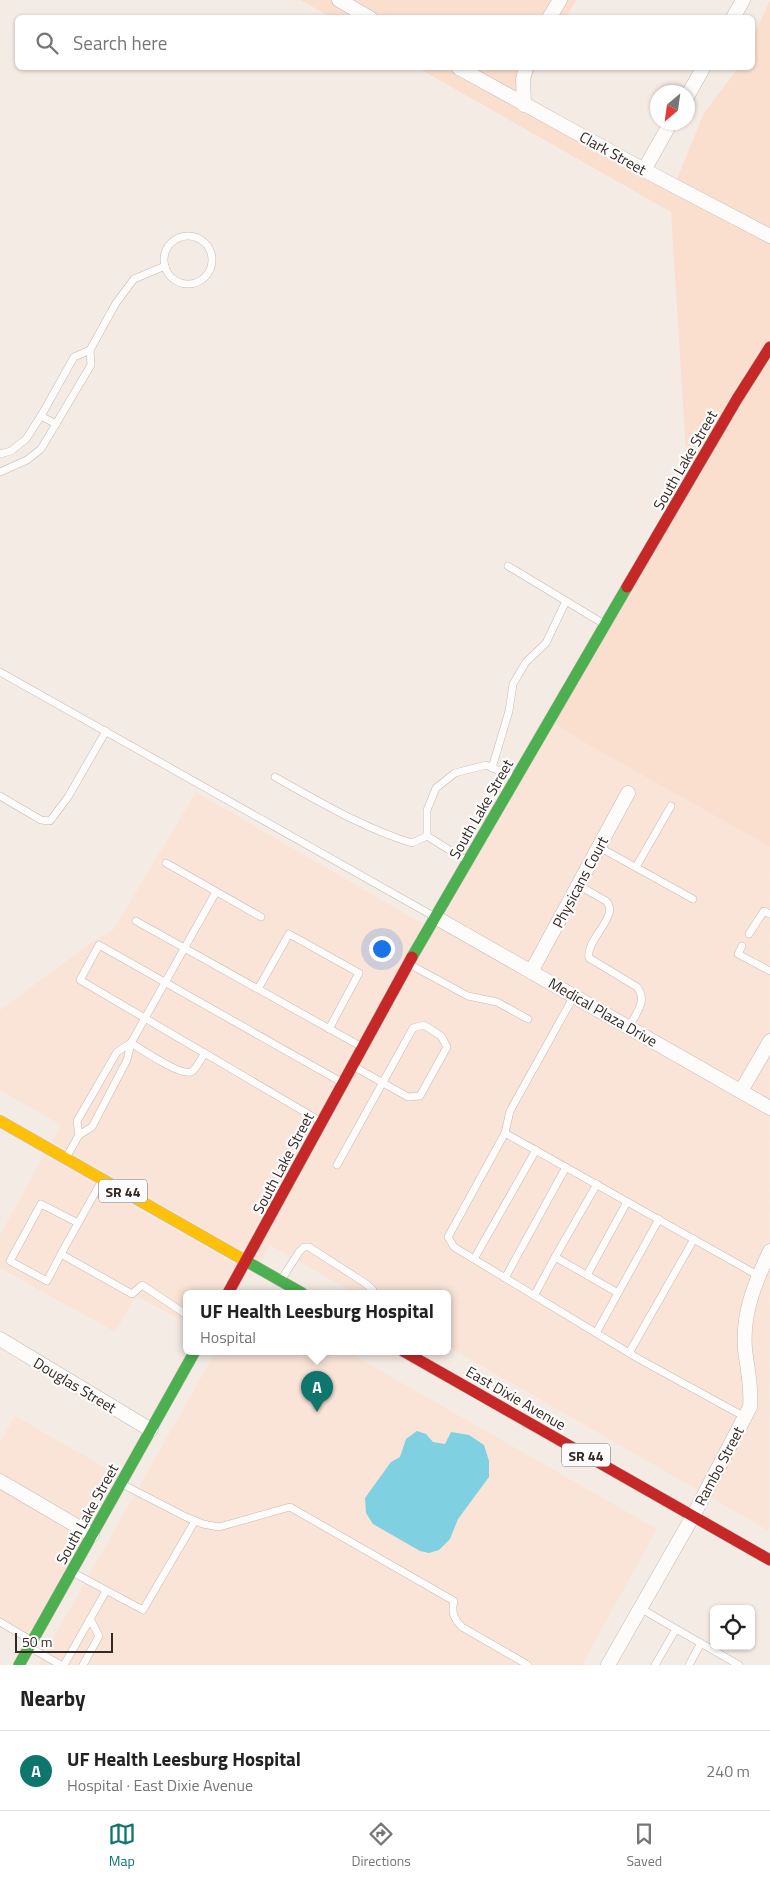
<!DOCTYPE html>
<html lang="en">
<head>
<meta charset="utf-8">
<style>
  body { margin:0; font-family:"Titillium Web",sans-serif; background:#f6f6f6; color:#222 }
  .controls { position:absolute; right:15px; bottom:15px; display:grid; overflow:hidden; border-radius:8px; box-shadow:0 1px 4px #0004 }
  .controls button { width:45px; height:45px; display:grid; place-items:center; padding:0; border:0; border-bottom:1px solid #e0e0e0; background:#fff; color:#222; font:25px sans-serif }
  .compass { position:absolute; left:650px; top:85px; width:45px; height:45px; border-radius:50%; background:#fff; box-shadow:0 1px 4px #0004; rotate:209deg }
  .scale { position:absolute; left:15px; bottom:12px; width:98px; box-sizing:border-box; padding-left:5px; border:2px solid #352a23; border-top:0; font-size:14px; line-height:18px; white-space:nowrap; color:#352a23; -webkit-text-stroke:4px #fbfbfb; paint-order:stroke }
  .you { position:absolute; left:381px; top:948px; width:18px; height:18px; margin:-12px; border:4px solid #fff; border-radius:50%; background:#1a73e8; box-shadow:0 0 0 8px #1a73e833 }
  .badge { display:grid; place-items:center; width:32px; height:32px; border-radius:50%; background:#0f766e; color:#fff; font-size:16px; font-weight:700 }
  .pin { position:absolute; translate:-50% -41px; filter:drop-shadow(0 1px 2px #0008) }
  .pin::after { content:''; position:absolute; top:26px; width:18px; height:15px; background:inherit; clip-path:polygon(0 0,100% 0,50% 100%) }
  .popup { position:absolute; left:183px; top:1290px; width:268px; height:65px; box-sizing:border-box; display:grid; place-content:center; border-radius:8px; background:#fff; filter:drop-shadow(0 1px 4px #0005); font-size:16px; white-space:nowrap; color:#767676 }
  .popup b { font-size:19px; color:#222 }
  .popup::after { content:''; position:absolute; left:50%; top:100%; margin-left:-10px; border:10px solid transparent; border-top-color:#fff }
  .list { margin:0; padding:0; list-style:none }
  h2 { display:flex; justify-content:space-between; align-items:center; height:65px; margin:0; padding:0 20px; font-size:21px }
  h2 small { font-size:16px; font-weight:400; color:#767676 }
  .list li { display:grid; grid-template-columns:32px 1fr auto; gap:15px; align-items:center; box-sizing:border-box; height:80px; padding:0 20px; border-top:1px solid #e0e0e0 }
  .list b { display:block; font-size:19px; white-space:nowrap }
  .list p { margin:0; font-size:16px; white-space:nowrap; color:#767676 }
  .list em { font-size:16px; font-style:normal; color:#767676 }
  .icon { flex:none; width:28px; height:28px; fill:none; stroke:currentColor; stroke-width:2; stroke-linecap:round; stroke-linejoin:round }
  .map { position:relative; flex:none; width:770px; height:1665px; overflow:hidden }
  .search { position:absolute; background:#fff; box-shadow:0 1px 4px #0004; left:15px; right:15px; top:15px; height:55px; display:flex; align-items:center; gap:12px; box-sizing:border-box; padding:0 18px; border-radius:8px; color:#767676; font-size:19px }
  .sheet { height:145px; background:#fff }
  nav { display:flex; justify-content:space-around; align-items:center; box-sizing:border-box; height:70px; border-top:1px solid #e0e0e0; background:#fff; font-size:14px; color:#767676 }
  nav a { display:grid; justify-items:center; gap:2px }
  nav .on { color:#0f766e }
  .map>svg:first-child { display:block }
  .built { fill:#fae4d7 }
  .green { fill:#fadfcf }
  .water { fill:#7fd0e0 }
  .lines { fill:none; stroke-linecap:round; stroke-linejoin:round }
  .lane-casing { stroke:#c4bab4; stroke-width:8 }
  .street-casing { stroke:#c4bab4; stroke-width:15 }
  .fast-casing { stroke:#c4bab4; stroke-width:12 }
  .slow-casing { stroke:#c4bab4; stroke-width:12 }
  .jam-casing { stroke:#c4bab4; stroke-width:12 }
  .lane { stroke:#fefcfb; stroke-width:7 }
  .street { stroke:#fefcfb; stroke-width:14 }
  .fast { stroke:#4caf50; stroke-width:11 }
  .slow { stroke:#ffc107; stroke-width:11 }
  .jam { stroke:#c62828; stroke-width:11 }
  .labels { text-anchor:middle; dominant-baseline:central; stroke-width:4.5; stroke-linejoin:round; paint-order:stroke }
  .shield { fill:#fbfbfb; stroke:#706964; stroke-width:1 }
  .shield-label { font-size:14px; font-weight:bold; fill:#352a23 }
  .street-label { font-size:15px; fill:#352a23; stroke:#fbfbfb }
</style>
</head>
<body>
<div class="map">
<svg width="770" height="1665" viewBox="0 0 770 1665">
  <rect width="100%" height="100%" fill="#f5ebe5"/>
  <!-- built -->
  <g class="built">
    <polygon points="550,721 587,744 770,847 769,1531 447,1346 447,1293 354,1293 270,1245 261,1262 52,1142 61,1125 0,1090 0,1010 92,942 113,930 196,792 430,928"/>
    <polygon points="44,1155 237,1265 221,1293 187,1293 187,1323 136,1296 115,1332 0,1268 0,1235"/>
    <polygon points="216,1351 346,1351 657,1529 582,1665 38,1665"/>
    <polygon points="15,1416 118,1475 27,1637 0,1621 0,1442"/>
  </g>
  <!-- green -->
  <g class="green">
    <polygon points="300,0 576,0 566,18 331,17"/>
    <polygon points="770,0 770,847 587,744 550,721 688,485 671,212 418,68 537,68 519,99 674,186 704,113 738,68 752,68 753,37"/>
  </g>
  <!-- water -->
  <polygon class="water" points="417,1431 426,1434 433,1442 445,1444 451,1432 469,1435 484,1445 489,1461 489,1477 458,1519 450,1539 439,1550 429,1553 420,1551 373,1524 366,1513 365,1498 391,1462 400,1457 406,1439"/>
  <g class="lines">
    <defs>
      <g id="lane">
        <circle cx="188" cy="260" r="24"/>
        <polyline points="41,416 56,424"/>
        <polyline points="0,454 11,451 26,439 41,416 74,357 90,350"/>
        <polyline points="0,472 27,460 41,449 91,365 90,350 116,303 134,279 165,266"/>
        <polyline points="566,601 604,624"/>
        <polyline points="0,672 435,917"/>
        <polyline points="492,768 509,711 513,684 526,662 546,643 566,601 508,566"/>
        <path d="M275 777C320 802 363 828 412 843L427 836"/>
        <polyline points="0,796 41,820 50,821 68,797 106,731"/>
        <polyline points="599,847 693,899"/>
        <polyline points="467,861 427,836 427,810 436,788 455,773 486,765 516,778"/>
        <polyline points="166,863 261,917"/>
        <polyline points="636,867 671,806"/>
        <path d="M578 885 606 901C621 915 585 940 589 958L637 987C648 1001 636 1013 629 1027"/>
        <polyline points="136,921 362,1047"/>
        <polyline points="749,934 764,911 770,914"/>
        <polyline points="742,946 738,954 770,971"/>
        <polyline points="409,964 468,996 497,1002 528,1019"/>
        <polyline points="258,989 289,934 359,973 329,1029"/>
        <polyline points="574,996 510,1111 505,1133 448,1237 454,1247 639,1359 745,1417"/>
        <path d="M205 1053C201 1058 197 1069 191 1072 180 1076 141 1049 131 1043L216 892"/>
        <polyline points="320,1121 80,980 99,945 343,1083"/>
        <polyline points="505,1133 759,1276"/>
        <polyline points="67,1156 79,1135 92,1127 127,1060 131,1043 117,1052 77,1121 79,1135"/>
        <polyline points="337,1165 413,1028 424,1025 441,1036 447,1047 420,1096 408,1097 353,1066"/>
        <polyline points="101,1182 61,1254 132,1294 142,1285 187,1315"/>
        <polyline points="61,1254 47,1281 10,1261 41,1204 78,1223"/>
        <polyline points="555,1257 597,1184"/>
        <polyline points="474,1259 536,1150"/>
        <polyline points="587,1275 627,1202"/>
        <polyline points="505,1278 566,1167"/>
        <polyline points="281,1280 299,1252 304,1247 309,1247 365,1283 373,1290 373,1293"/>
        <polyline points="534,1296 555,1257 618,1293"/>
        <polyline points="596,1333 659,1219"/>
        <polyline points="629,1353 694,1239"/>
        <path d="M122 1484 186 1517 203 1524 219 1527 290 1507 454 1601C451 1612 454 1619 462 1627L528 1665"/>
        <polyline points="72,1572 143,1610 195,1521"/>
        <polyline points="640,1608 676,1629 655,1665"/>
        <polyline points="0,1622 32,1641"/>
        <polyline points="676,1629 739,1665"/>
        <polyline points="31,1648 61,1665"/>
        <polyline points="64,1665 106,1591"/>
        <polyline points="83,1665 99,1636 90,1619"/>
        <polyline points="689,1665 701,1643"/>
      </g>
      <g id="street">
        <polyline points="339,0 370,18"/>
        <polyline points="549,18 560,0"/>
        <polyline points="733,18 743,0"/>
        <polyline points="459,68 644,170 770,236"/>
        <polyline points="688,95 703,68"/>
        <polyline points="524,105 523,79 526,68"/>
        <polyline points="644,170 671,122"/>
        <polyline points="435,917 770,1108"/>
        <polyline points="531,972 628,793"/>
        <polyline points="741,1091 770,1041"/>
        <polyline points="0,1339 151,1430"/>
        <polyline points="0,1481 92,1535"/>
        <path d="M608 1665 693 1516 750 1407C752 1387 747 1368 745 1349 742 1314 755 1282 770 1251"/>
      </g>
      <g id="fast">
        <polyline points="412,957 627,587"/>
        <polyline points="244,1260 302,1293"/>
        <polyline points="19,1665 195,1351"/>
      </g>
      <polyline id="slow" points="0,1121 244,1260"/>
      <g id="jam">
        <polyline points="627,587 737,399 770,347"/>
        <polyline points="228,1293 412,957"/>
        <polyline points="403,1351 770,1560"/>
      </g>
    </defs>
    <!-- lane casing -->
    <use href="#lane" class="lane-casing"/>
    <!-- street casing -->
    <use href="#street" class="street-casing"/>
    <!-- fast casing -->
    <use href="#fast" class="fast-casing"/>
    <!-- slow casing -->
    <use href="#slow" class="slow-casing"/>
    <!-- jam casing -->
    <use href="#jam" class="jam-casing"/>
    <!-- lane -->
    <use href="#lane" class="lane"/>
    <!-- street -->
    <use href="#street" class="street"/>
    <!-- fast -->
    <use href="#fast" class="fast"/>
    <!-- slow -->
    <use href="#slow" class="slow"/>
    <!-- jam -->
    <use href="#jam" class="jam"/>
  </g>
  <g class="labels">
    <!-- shield labels -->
    <g class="shield">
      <rect x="99" y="1179.5" width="48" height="23" rx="4"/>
      <rect x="562" y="1443.5" width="48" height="23" rx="4"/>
    </g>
    <g class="shield-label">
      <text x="123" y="1191">SR 44</text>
      <text x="586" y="1455">SR 44</text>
    </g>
    <!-- street labels -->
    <g class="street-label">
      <text transform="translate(613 153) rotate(29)">Clark Street</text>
      <text transform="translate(685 460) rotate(-60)">South Lake Street</text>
      <text transform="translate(481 809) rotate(-60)">South Lake Street</text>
      <text transform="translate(580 882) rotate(-62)">Physicans Court</text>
      <text transform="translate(603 1012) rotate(30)">Medical Plaza Drive</text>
      <text transform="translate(283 1163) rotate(-62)">South Lake Street</text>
      <text transform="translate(75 1385) rotate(31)">Douglas Street</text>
      <text transform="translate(516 1398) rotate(30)">East Dixie Avenue</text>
      <text transform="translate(719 1466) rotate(-62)">Rambo Street</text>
      <text transform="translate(87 1514) rotate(-61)">South Lake Street</text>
    </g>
  </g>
</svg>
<div class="controls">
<button><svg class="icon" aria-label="locate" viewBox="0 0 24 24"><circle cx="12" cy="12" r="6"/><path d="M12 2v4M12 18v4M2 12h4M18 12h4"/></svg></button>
</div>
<svg class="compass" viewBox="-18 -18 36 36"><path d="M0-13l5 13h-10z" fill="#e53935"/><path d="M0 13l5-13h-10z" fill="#767676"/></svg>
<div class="scale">50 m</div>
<div class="you"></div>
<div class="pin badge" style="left:317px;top:1412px">A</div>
<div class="popup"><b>UF Health Leesburg Hospital</b>Hospital</div>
<div class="search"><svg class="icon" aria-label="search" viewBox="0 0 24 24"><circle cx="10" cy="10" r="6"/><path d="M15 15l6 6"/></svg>Search here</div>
</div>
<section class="sheet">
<h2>Nearby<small></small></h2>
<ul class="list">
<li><span class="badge">A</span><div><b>UF Health Leesburg Hospital</b><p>Hospital · East Dixie Avenue</p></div><em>240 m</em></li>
</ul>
</section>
<nav>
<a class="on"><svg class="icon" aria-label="map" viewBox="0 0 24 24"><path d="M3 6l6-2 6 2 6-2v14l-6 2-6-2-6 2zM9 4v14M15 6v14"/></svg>Map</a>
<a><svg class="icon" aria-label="directions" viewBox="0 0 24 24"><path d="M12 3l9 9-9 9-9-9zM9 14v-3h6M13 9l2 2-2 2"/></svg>Directions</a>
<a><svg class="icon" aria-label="saved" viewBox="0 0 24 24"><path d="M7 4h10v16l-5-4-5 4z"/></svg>Saved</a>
</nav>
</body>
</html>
